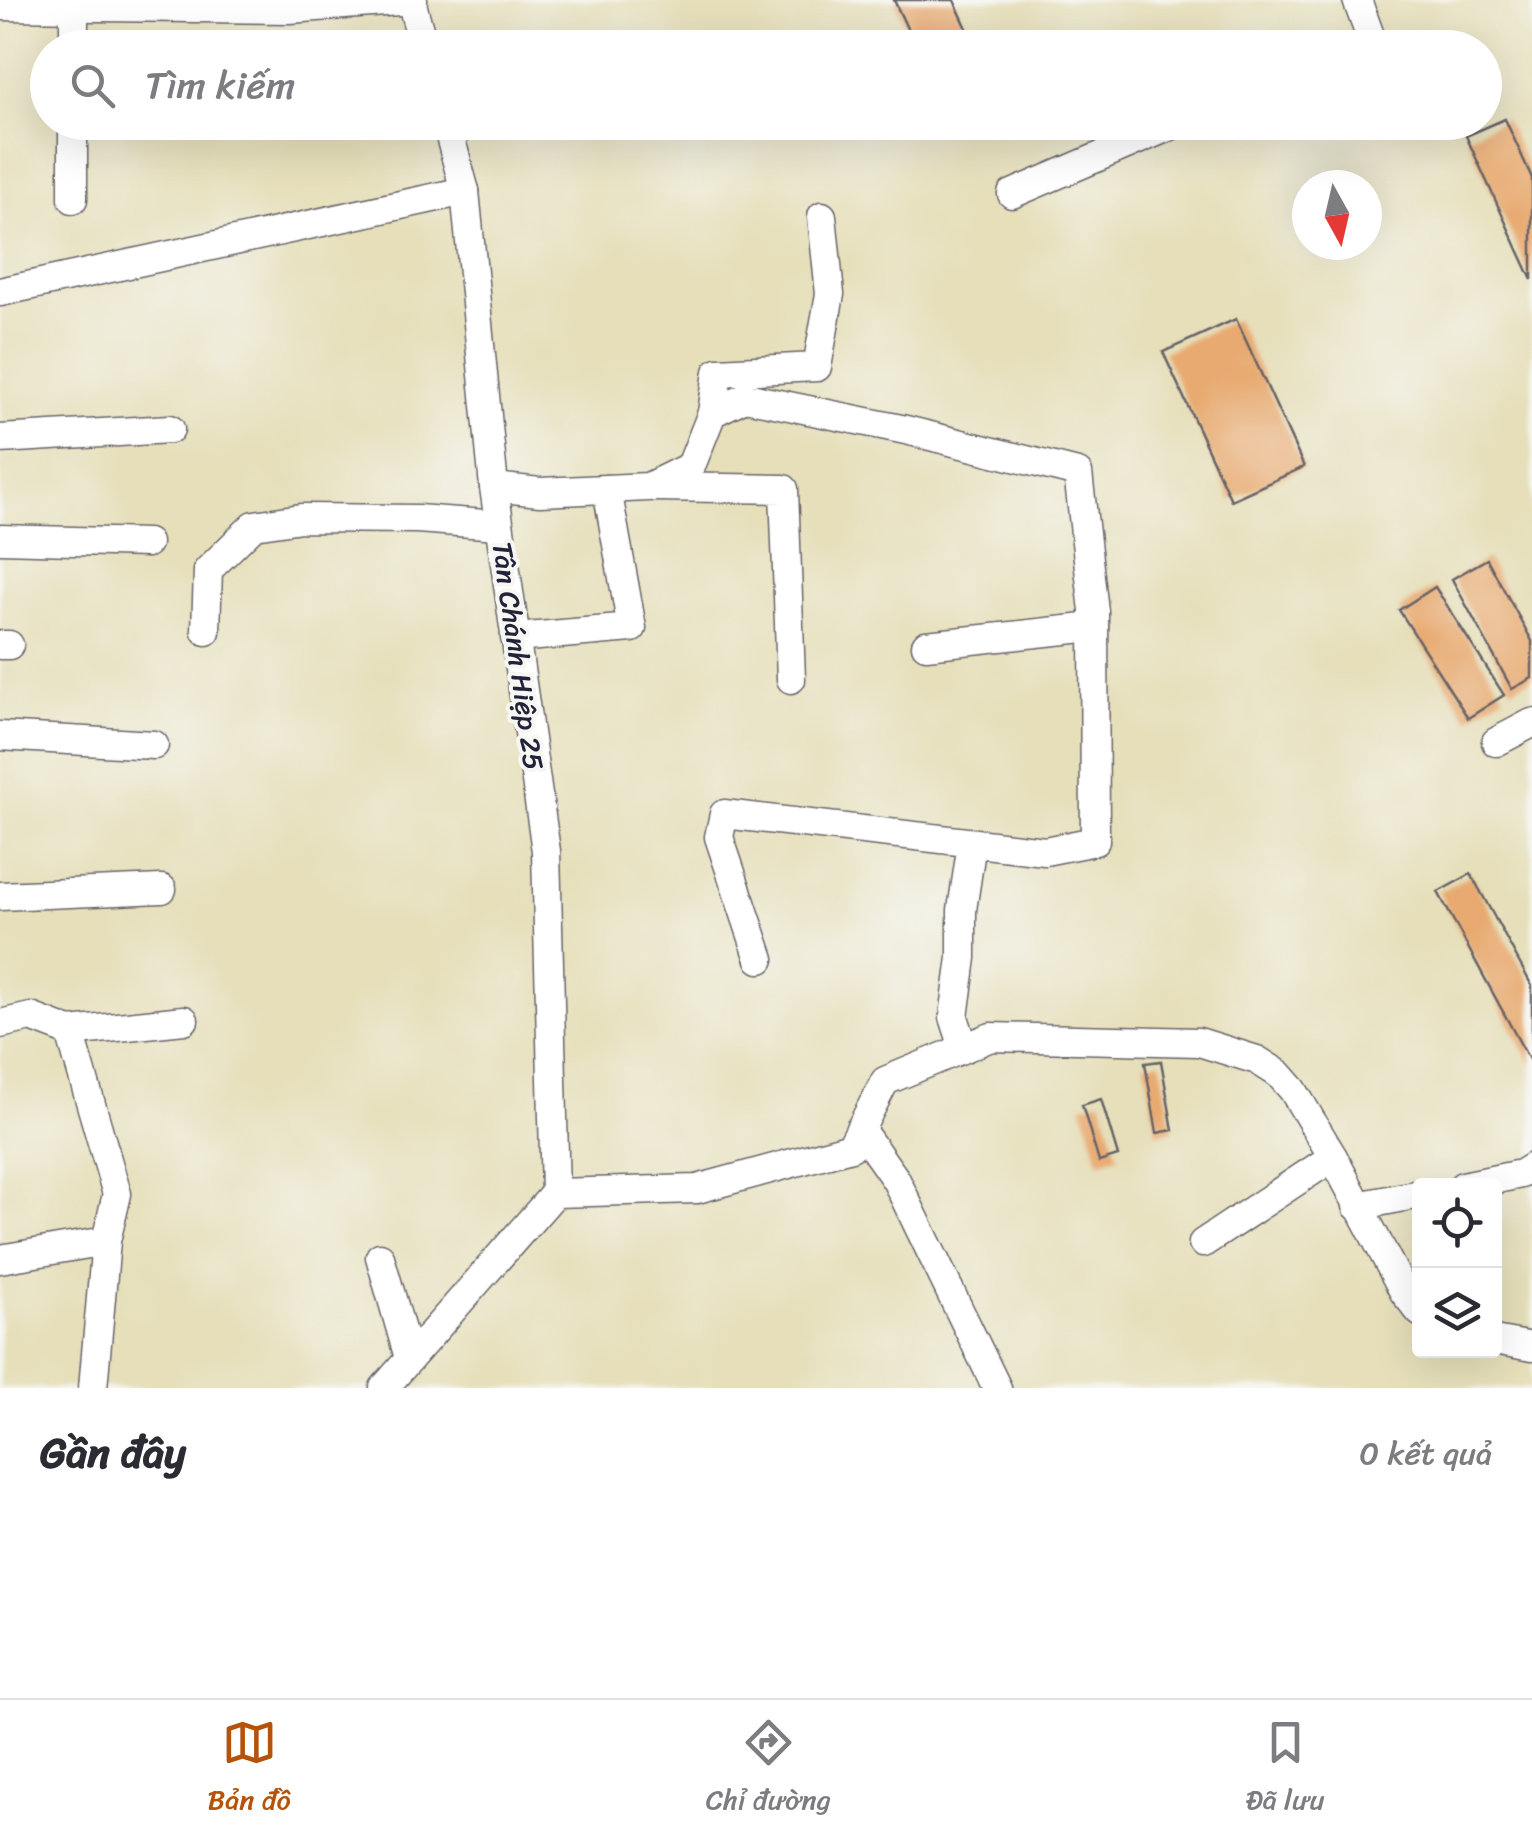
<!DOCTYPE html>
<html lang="vi">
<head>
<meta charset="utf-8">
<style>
  body { margin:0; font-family:Sriracha,sans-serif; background:#f2f2f3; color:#2b2b33 }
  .controls { position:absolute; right:30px; bottom:30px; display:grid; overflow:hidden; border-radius:10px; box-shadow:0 10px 40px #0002 }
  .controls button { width:90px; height:90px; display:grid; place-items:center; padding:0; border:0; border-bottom:2px solid #e1e1e2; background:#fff; color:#2b2b33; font:50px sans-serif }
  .compass { position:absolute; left:1292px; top:170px; width:90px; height:90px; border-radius:50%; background:#fff; box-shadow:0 10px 40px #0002; rotate:172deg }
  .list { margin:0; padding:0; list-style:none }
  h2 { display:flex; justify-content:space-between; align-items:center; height:130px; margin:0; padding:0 40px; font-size:42px }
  h2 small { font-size:32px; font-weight:400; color:#7c7c81 }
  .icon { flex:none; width:55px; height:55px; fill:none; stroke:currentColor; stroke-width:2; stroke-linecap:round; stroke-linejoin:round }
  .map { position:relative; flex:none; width:1532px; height:1388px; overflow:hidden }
  .search { position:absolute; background:#fff; box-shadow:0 10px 40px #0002; left:30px; right:30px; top:30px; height:110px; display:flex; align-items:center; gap:25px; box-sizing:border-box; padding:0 35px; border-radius:55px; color:#7c7c81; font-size:38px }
  .sheet { height:310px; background:#fff }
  nav { display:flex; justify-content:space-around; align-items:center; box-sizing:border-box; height:140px; border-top:2px solid #e1e1e2; background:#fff; font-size:28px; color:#7c7c81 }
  nav a { display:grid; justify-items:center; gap:5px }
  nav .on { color:#b45309 }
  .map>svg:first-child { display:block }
  .building { fill:#e8aa71 }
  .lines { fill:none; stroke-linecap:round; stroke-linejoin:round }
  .minor-casing { stroke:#676467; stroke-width:31 }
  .minor { stroke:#fff; stroke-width:28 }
  .labels { text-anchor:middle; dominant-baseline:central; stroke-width:8; stroke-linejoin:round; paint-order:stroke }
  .street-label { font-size:28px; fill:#22223b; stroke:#f6f6f2 }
</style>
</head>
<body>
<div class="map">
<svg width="1532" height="1388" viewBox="0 0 1532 1388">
  <rect width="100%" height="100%" fill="#f6f6f2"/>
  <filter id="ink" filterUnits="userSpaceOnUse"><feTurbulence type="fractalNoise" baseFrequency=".01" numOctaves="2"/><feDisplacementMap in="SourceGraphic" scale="20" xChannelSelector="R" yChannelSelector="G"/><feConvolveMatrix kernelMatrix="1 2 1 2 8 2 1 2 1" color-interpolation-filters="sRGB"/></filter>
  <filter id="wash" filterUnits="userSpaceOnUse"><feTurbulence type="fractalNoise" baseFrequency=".0048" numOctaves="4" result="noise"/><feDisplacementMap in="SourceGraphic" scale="40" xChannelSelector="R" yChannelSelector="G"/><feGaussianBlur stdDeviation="2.25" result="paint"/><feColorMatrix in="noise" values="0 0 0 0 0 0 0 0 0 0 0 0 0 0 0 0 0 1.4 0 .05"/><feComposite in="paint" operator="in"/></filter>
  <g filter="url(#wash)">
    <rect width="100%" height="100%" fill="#e6dfba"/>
    <g id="blocks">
      <!-- building -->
      <g class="building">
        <polygon points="894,0 954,0 969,33 937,48 916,48"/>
        <polygon points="1505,119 1532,178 1532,280 1466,136"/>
        <polygon points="1236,319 1304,467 1231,500 1163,352"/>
        <polygon points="1487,559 1532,641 1532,678 1512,689 1452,579"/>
        <polygon points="1435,587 1504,695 1468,718 1399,610"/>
        <polygon points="1471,874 1532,986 1532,1065 1438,892"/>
        <polygon points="1161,1061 1173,1130 1157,1133 1145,1063"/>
        <polygon points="1101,1099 1118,1156 1099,1162 1082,1105"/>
      </g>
    </g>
  </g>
  <g filter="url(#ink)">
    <use href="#blocks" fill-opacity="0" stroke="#676467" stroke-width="2.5"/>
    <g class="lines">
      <defs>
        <g id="minor">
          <polyline points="411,0 424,48"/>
          <polyline points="0,6 290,9 413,0"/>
          <polyline points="74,48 74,8"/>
          <polyline points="1356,48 1372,41 1357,0"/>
          <polyline points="446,122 465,191 494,487 546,851 555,1193"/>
          <polyline points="1012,194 1180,122"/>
          <polyline points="73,199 73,122"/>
          <polyline points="0,292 465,191"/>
          <polyline points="712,413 718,372 817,367 830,294 822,216"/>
          <polyline points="0,439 170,429"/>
          <polyline points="494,487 540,492 648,487 691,466 712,413 745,397 906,430 1078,473 1094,611 1095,841 1045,851 724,814 719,837 760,959"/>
          <polyline points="654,487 784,489 791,679"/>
          <polyline points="0,539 147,543"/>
          <polyline points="206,631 208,570 254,525 301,518 417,519 499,525"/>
          <polyline points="515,638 632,628 607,489"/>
          <polyline points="0,645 9,645"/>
          <polyline points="926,645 1094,627"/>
          <polyline points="0,736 154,745"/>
          <polyline points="1496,742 1532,723"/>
          <polyline points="0,896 162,889"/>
          <polyline points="0,1024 31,1017 70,1032 117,1194 106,1241 93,1388"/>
          <polyline points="70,1032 184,1020"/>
          <polyline points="964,1048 954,1017 962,958 962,910 972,843"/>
          <polyline points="860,1129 896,1180 997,1388"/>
          <polyline points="1463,1186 1521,1174 1532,1167"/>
          <polyline points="1357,1206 1420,1194"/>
          <polyline points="1203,1243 1333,1157"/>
          <polyline points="380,1257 409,1358"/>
          <polyline points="0,1259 106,1241"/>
          <polyline points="1494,1340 1532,1347"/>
          <polyline points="384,1388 555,1193 697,1189 851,1147 885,1081 991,1037 1199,1042 1257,1060 1279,1074 1293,1090 1333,1157 1404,1292 1420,1312"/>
        </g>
      </defs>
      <!-- minor casing -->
      <use href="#minor" class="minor-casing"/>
      <!-- minor -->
      <use href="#minor" class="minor"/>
    </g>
  </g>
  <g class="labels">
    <!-- street labels -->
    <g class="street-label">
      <text transform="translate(518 656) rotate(82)">Tân Chánh Hiệp 25</text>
    </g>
  </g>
</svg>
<div class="controls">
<button><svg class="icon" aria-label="locate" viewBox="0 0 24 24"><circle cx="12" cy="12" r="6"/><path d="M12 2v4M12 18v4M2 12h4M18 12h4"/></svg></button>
<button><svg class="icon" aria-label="layers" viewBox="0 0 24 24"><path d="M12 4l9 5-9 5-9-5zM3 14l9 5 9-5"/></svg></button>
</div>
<svg class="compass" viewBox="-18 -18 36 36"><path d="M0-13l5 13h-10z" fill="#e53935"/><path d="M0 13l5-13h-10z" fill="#7c7c81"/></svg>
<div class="search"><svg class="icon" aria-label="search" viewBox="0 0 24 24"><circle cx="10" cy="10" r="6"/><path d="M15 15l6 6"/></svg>Tìm kiếm</div>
</div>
<section class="sheet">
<h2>Gần đây<small>0 kết quả</small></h2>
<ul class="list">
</ul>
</section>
<nav>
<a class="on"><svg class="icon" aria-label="map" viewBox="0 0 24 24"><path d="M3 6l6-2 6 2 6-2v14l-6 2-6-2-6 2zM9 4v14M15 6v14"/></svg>Bản đồ</a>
<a><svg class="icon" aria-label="directions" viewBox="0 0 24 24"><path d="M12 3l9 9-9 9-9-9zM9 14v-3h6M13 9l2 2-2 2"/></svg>Chỉ đường</a>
<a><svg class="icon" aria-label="saved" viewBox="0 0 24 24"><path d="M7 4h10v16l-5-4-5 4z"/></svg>Đã lưu</a>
</nav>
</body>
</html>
